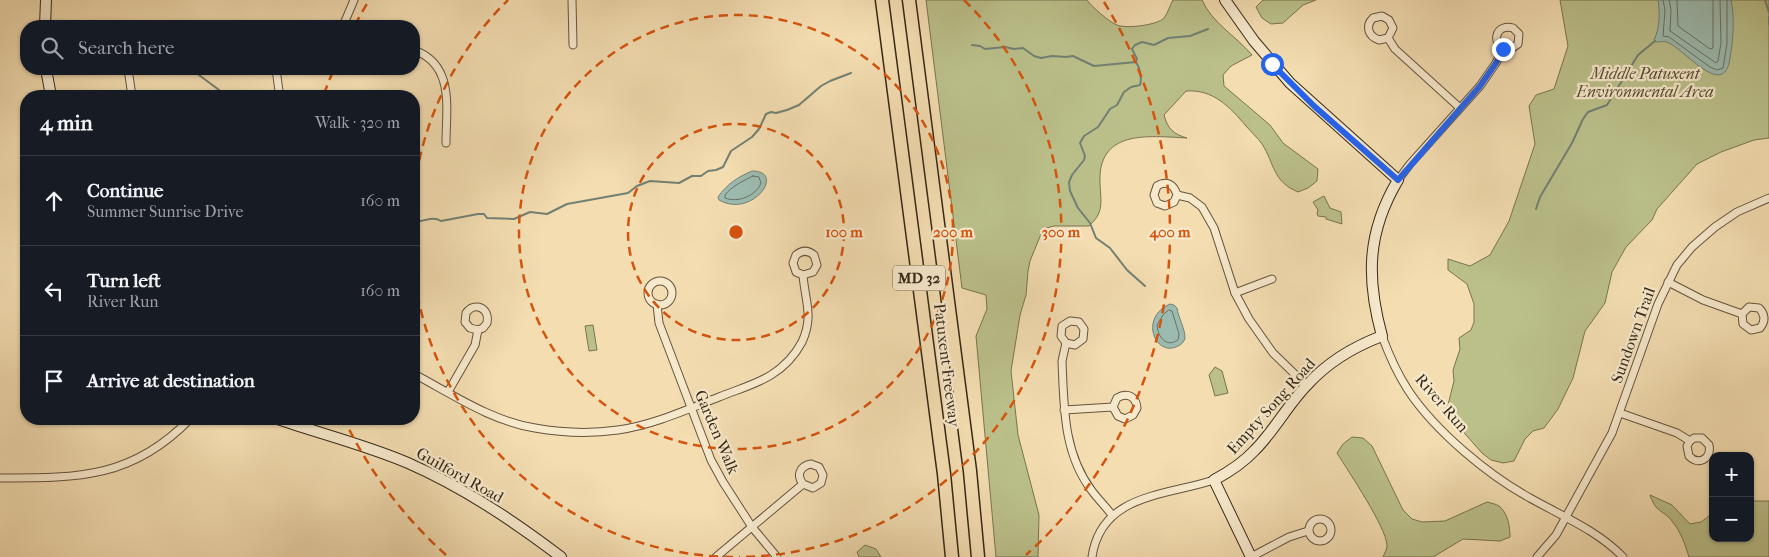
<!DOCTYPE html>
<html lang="en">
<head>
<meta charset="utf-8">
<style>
  body { margin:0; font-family:"IM FELL French Canon",serif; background:#242831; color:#f1f3f6 }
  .controls { position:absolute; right:15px; bottom:15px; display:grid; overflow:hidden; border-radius:10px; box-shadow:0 1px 4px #0004 }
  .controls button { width:45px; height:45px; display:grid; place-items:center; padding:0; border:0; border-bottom:1px solid #363941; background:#171b24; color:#f1f3f6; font:25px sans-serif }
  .stop { position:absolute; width:15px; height:15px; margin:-11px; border:4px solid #2563eb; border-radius:50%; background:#fff }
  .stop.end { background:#2563eb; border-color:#fff; box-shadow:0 1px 5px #0008 }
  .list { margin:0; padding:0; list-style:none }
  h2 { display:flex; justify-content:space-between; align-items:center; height:65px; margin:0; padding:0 20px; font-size:21px }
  h2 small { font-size:16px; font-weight:400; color:#9ea1a6 }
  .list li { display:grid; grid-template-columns:32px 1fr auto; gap:15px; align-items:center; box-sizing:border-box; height:90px; padding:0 20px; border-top:1px solid #363941 }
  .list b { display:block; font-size:19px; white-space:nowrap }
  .list p { margin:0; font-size:16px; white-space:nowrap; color:#9ea1a6 }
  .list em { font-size:16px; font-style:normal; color:#9ea1a6 }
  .icon { flex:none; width:28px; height:28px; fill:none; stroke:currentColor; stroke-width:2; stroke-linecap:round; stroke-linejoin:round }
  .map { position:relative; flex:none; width:1769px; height:557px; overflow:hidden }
  .search { position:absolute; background:#171b24; box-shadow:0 1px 4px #0004; left:20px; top:20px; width:400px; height:55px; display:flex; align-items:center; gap:12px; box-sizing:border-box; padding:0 18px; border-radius:20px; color:#9ea1a6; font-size:19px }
  .panel { position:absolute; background:#171b24; box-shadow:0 1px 4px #0004; left:20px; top:90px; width:400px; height:335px; border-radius:20px }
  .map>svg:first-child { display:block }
  .green { fill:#bbc08b; stroke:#787451 }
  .water { fill:#9cbbb0; stroke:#728073 }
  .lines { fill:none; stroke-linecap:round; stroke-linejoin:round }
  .shore { stroke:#687164; stroke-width:1 }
  .stream { stroke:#728073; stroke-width:2 }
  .street-casing { stroke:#64543e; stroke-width:9 }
  .secondary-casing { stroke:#342717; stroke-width:12 }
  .highway-casing { stroke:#342717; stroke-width:15 }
  .street { stroke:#f7e9cc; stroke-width:7 }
  .secondary { stroke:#f7e9cc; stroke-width:10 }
  .highway { stroke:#f3ddb1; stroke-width:12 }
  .route { stroke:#2563eb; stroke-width:6 }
  .ring { fill:none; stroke:#d6540d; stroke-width:2.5; stroke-dasharray:9 6 }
  .labels { text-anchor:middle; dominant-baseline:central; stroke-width:4.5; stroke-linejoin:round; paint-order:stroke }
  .shield { fill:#f7e9cc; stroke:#6e614d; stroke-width:1 }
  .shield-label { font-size:15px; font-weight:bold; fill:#342717 }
  .park-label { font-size:16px; font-style:italic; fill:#564d34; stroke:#f7e9cc }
  .street-label { font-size:16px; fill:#342717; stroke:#f7e9cc }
  .centre { fill:#d6540d; stroke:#f7e9cc; stroke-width:2.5 }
  .ring-label { font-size:15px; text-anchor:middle; font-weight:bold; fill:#d6540d; stroke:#f7e9cc; stroke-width:4.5; stroke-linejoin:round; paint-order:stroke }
</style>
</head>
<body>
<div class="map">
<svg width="1769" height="557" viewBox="0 0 1769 557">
  <rect width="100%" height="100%" fill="#f3ddb1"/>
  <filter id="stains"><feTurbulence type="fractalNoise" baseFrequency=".004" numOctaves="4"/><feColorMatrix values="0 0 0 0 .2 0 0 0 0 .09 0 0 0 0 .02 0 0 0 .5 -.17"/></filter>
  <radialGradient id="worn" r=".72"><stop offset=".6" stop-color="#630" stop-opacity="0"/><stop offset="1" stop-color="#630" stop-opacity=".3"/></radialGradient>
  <!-- green -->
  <g class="green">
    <path d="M926 0H1087C1092 7 1109 22 1117 25 1126 29 1158 25 1164 18 1168 13 1170 5 1173 0H1202C1212 23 1236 36 1252 55L1231 66 1223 75 1224 86 1270 125 1283 143 1318 169 1317 181 1308 188 1298 192C1272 181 1275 164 1262 144 1258 138 1251 132 1246 126 1230 107 1213 89 1186 91L1164 115C1168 129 1173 134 1187 138 1148 136 1097 129 1100 184 1101 204 1104 212 1089 226H1054L1043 229 1030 261 1028 271 1026 295 1020 315 1011 371 1018 435 1039 515 1038 557H996L976 336 987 309 986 295 962 288Z"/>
    <polygon points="1263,0 1316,0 1303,5 1283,23 1271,24 1262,18 1256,7"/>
    <polygon points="1560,0 1769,0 1769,138 1754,140 1721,152 1697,164 1657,209 1652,220 1626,247 1612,272 1605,303 1585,331 1573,378 1558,409 1544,428 1533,431 1525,439 1514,461 1503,463 1491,460 1482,453 1458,426 1448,405 1454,381 1453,370 1460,349 1459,338 1471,330 1474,322 1474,304 1467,284 1448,270 1448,259 1470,266 1490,255 1509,221 1535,144 1529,106 1536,95 1554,89 1568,46"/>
    <polygon points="1324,196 1330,208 1341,212 1342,224 1326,219 1326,217 1318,216 1317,213 1318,210 1313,202"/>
    <polygon points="593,325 597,350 589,351 585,326"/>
    <polygon points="1215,367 1222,371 1228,393 1215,396 1209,375"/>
    <path d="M1352 437 1363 438 1372 446 1403 510 1412 519 1422 522 1445 521 1487 502C1491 503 1496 504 1499 506 1508 513 1510 527 1510 537L1500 541 1463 539 1433 557H1383C1384 554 1387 550 1387 546 1387 528 1348 471 1337 453L1343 444Z"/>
    <path d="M1650 495 1672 505 1690 524 1701 522 1713 513V538H1750V501H1769V557H1689C1685 544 1681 532 1672 521 1662 509 1656 513 1650 495Z"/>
    <polygon points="865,545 876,549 881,557 859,557 857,552"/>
  </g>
  <!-- water -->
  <g class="water">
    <path d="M1658 0H1731C1735 18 1733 40 1730 58 1724 101 1685 49 1667 42 1664 41 1659 42 1656 42L1654 40C1660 28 1660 13 1658 0Z"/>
    <path d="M752 171C787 171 752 219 719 200L718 197C727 184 738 177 752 171Z"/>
    <path d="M1170 304 1174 305 1177 308C1178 317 1185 328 1185 338 1184 342 1182 344 1178 346 1156 358 1138 318 1170 304Z"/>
  </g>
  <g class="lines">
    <!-- shore -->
    <g class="shore">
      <polyline points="1663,0 1665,10 1663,36 1669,37 1710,67 1717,70 1723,68 1727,43 1727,0"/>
      <polyline points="1669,0 1671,10 1670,31 1716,63 1718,61 1721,43 1720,0"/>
      <polyline points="1677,0 1678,26 1710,49 1713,48 1713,0"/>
      <path d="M753 176 759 177 761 183C756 196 738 203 725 198V195C732 186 743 181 753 176Z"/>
      <path d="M1169 310 1172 311 1179 334 1178 340C1166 348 1158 337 1157 325L1163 315Z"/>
    </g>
    <!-- stream -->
    <g class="stream">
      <polyline points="1765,0 1769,12"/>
      <polyline points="1769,17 1769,24"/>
      <polyline points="972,45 980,46 985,49 1005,47 1014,49 1023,48 1034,56 1041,58 1052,56 1066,57 1073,56 1094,66 1136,62 1137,59 1132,49 1135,45 1142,42 1154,45 1168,38 1190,36 1208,29"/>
      <path d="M1136 62C1140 68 1142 78 1140 85L1131 87 1124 92 1117 105 1110 109 1098 127 1084 136 1080 143 1085 156 1084 160 1072 175 1069 182 1070 191 1078 208 1090 223 1096 238 1110 248 1127 270 1145 286"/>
      <polyline points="191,69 227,96"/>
      <polyline points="1536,209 1540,197 1572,143 1583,119 1588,112 1607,105 1638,55 1655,41"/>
      <path d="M414 221C423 223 432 215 441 221L478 214H484L487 218 514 219 530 212 547 214 567 204 628 193 637 186 650 181 679 183 692 176H701L708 171 716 170 723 167 731 151 752 137 759 129 766 114 771 112 776 113 787 110 799 105 821 86 830 81 851 73"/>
    </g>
    <defs>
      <g id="street">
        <polyline points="572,0 573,45"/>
        <polyline points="343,26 354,0"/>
        <path d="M1388 38 1379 40C1368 36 1365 26 1373 18L1382 16 1389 20 1393 28 1388 38 1395 49 1460 108"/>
        <path d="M414 50C455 65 446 108 446 143"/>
        <polyline points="128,69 132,96"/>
        <polyline points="276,69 279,91 278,96"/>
        <path d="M1398 180 1410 164 1480 86 1496 63 1503 49C1491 40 1497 24 1513 28L1519 34 1518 44 1511 49H1503"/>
        <path d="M1177 195 1174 202 1165 206 1157 203 1154 195 1157 186C1166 180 1174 184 1177 195L1190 198 1202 207 1214 228 1235 293 1249 319 1273 353 1306 385"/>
        <circle cx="660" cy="293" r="12"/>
        <path d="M1668 282 1703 300 1742 314 1749 307 1759 308C1765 314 1766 321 1760 328L1751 330 1743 324 1742 314"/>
        <polyline points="1235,293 1272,279"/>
        <polyline points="657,304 659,323 711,460 723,482 752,527 777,557"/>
        <path d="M1382 336C1389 355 1397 373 1408 390 1435 431 1488 475 1530 498 1562 516 1598 531 1623 557"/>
        <path d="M1066 343 1061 336 1062 326 1070 321 1079 322 1084 329 1083 339 1075 345 1066 343 1062 361C1064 406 1063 453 1092 491 1098 499 1106 507 1112 515"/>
        <path d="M414 374C452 394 491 421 535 428 563 433 590 434 618 430 653 425 686 410 719 397 736 390 755 385 771 375 784 367 795 355 802 342 814 316 805 301 803 275L813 272 817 265 814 255C808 250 802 250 796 255L793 263 796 272 803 275"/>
        <path d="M448 392 475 345 478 330 483 328 487 323C490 308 475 301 466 313L465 322 470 328 478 330"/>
        <path d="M1064 410 1113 407 1118 416 1125 419 1133 415 1137 408C1136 396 1127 392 1117 398L1113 407"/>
        <path d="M1620 413 1677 433 1690 441 1694 438H1702L1709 445C1712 459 1698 466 1689 456L1687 446 1690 441"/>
        <path d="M0 478C77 478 132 479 190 419"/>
        <circle cx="1320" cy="530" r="11"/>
        <path d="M716 557 803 484C796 475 800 466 811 464L819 467 823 475 821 483 813 488 803 484"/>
        <path d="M1092 557C1101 494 1165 496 1214 480"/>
        <polyline points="1251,557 1289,537 1308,531"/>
        <polyline points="1537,557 1556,535 1612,433 1658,304 1677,265 1692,247 1715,227 1737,212 1769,198"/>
      </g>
      <g id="secondary">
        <path d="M1225 0 1254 41 1290 83 1398 180C1367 232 1366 278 1382 336 1353 347 1329 361 1308 384 1288 404 1275 430 1255 450 1243 463 1229 472 1214 480L1251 557"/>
        <polyline points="45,26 46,0"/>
        <polyline points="46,69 51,96"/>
        <path d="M278 419C321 434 366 445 408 463 463 487 514 521 561 557"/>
      </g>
      <g id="highway">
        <polyline points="882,0 944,474 952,557"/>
        <polyline points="909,0 970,471 978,557"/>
      </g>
    </defs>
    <!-- street casing -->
    <use href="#street" class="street-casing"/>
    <!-- secondary casing -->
    <use href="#secondary" class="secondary-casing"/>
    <!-- highway casing -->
    <use href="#highway" class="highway-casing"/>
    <!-- street -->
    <use href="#street" class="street"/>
    <!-- secondary -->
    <use href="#secondary" class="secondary"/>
    <!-- highway -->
    <use href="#highway" class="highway"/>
  </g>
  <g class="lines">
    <!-- route -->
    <polyline class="route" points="1272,64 1314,106 1398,180 1480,86 1496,63 1503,49"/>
  </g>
  <!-- distance rings -->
  <g class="ring">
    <circle cx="736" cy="232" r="108"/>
    <circle cx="736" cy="232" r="217"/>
    <path d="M733 557A325 325 0 0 1 414 274M414 190A325 325 0 0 1 508 0M964 0A325 325 0 0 1 739 557"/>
    <path d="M446 555A434 434 0 0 1 344 419M324 94A434 434 0 0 1 334 69M355 25A434 434 0 0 1 368 2M1104 2A434 434 0 0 1 1026 555"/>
  </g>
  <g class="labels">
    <!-- shield labels -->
    <rect class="shield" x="893" y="265.5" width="52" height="25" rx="4"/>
    <g class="shield-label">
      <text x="919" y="278">MD 32</text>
    </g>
    <!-- park labels -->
    <g class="park-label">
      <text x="1645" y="73">Middle Patuxent<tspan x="1645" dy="18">Environmental Area</tspan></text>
    </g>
    <!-- street labels -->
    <g class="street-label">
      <text transform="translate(1633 335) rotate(-70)">Sundown Trail</text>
      <text transform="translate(947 365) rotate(83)">Patuxent Freeway</text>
      <text transform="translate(1442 403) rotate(49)">River Run</text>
      <text transform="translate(1271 406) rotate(-48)">Empty Song Road</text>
      <text transform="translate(717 432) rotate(67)">Garden Walk</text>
      <text transform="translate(460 475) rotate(29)">Guilford Road</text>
    </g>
  </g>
  <circle cx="736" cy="232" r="8" class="centre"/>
  <g class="ring-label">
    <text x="844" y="237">100 m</text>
    <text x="953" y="237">200 m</text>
    <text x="1061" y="237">300 m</text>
    <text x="1170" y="237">400 m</text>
  </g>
  <rect width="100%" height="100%" filter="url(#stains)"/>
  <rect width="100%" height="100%" fill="url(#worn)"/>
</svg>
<div class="controls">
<button>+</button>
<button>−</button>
</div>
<div class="stop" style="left:1272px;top:64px"></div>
<div class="stop end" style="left:1503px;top:49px"></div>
<div class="search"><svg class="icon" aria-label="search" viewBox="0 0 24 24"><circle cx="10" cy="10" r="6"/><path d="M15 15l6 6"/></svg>Search here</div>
<section class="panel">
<h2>4 min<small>Walk · 320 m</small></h2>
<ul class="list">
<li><svg class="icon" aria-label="ahead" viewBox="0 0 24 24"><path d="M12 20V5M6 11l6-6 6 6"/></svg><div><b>Continue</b><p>Summer Sunrise Drive</p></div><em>160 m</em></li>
<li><svg class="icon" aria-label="left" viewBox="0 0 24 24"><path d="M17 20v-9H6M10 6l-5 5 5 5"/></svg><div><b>Turn left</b><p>River Run</p></div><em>160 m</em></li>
<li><svg class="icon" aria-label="arrive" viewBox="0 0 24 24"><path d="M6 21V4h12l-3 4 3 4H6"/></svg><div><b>Arrive at destination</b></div></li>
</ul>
</section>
</div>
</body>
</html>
